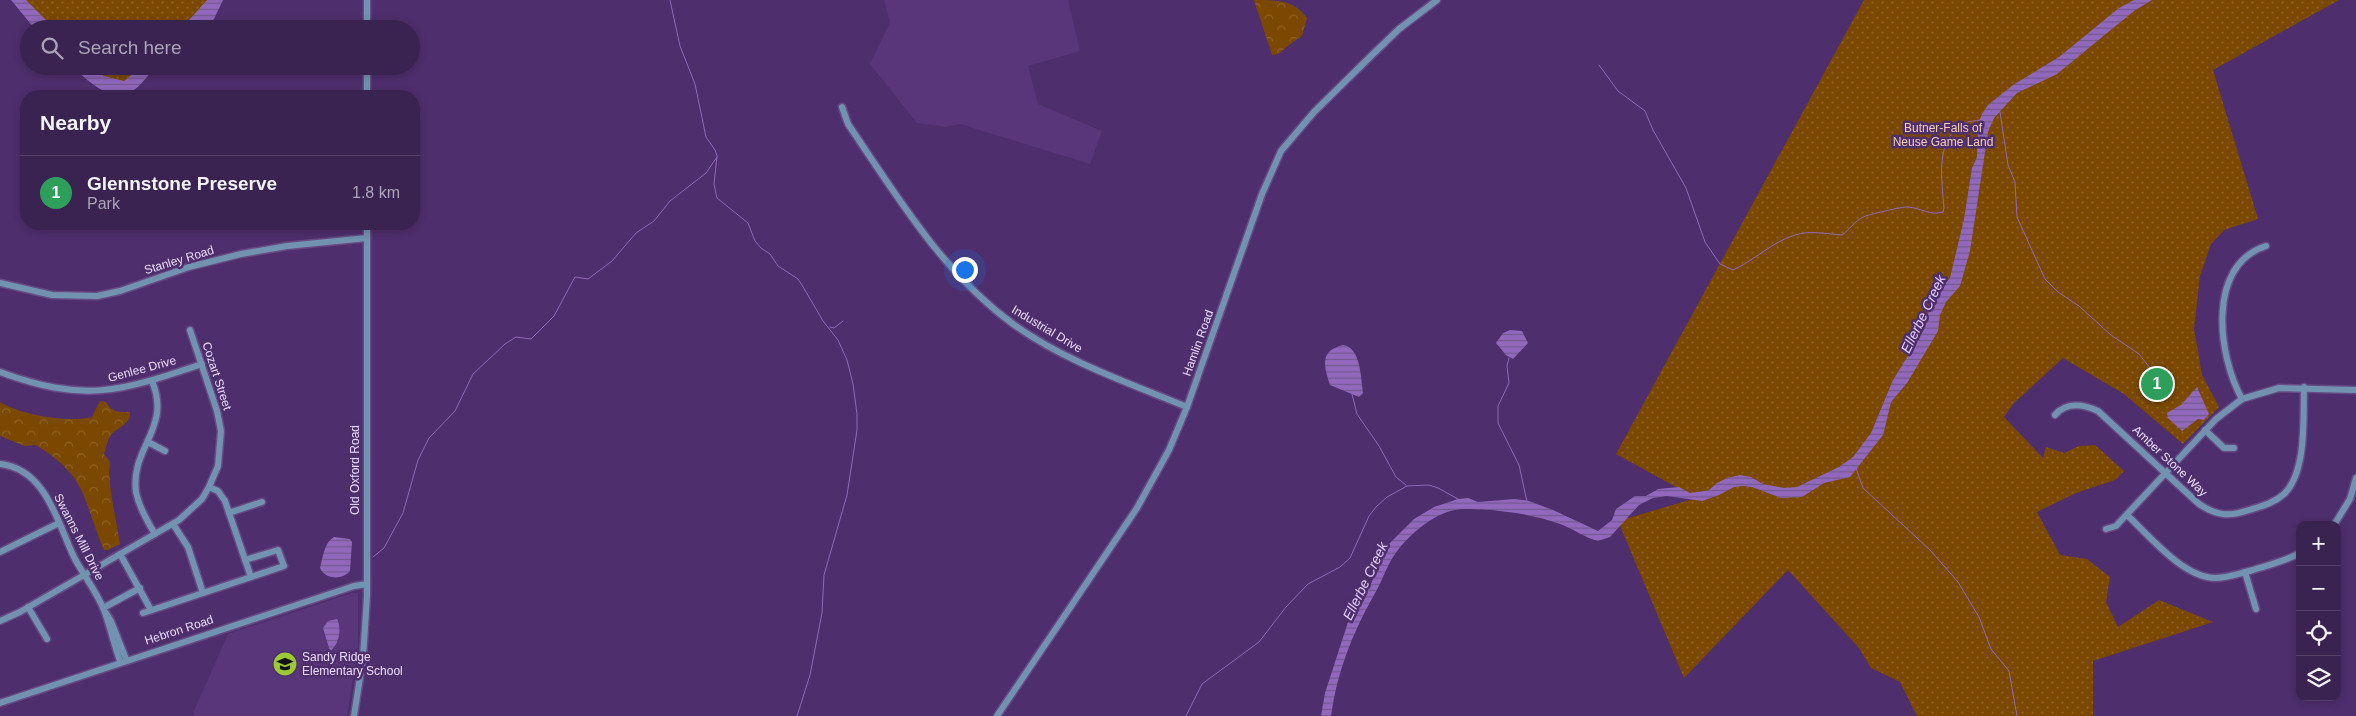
<!DOCTYPE html>
<html lang="en">
<head>
<meta charset="utf-8">
<style>
  body { margin:0; font-family:Helvetica,sans-serif; background:#452f5b; color:#f1f3f6 }
  .controls { position:absolute; right:15px; bottom:15px; display:grid; overflow:hidden; border-radius:10px; box-shadow:0 2px 8px #0003 }
  .controls button { width:45px; height:45px; display:grid; place-items:center; padding:0; border:0; border-bottom:1px solid #543f68; background:#3a2251; color:#f1f3f6; font:25px sans-serif }
  .you { position:absolute; left:964px; top:269px; width:18px; height:18px; margin:-12px; border:4px solid #fff; border-radius:50%; background:#1a73e8; box-shadow:0 0 0 8px #1a73e833 }
  .badge { display:grid; place-items:center; width:32px; height:32px; border-radius:50%; background:#95b2f1; color:#fff; font-size:16px; font-weight:700 }
  .pin { position:absolute; translate:-50% -50%; border:2px solid #fff; box-shadow:0 1px 5px #0006 }
  .list { margin:0; padding:0; list-style:none }
  h2 { display:flex; justify-content:space-between; align-items:center; height:65px; margin:0; padding:0 20px; font-size:21px }
  h2 small { font-size:16px; font-weight:400; color:#aba4b7 }
  .list li { display:grid; grid-template-columns:32px 1fr auto; gap:15px; align-items:center; box-sizing:border-box; height:75px; padding:0 20px; border-top:1px solid #543f68 }
  .list b { display:block; font-size:19px; white-space:nowrap }
  .list p { margin:0; font-size:16px; white-space:nowrap; color:#aba4b7 }
  .list em { font-size:16px; font-style:normal; color:#aba4b7 }
  .icon { flex:none; width:28px; height:28px; fill:none; stroke:currentColor; stroke-width:2; stroke-linecap:round; stroke-linejoin:round }
  .map { position:relative; flex:none; width:2356px; height:716px; overflow:hidden }
  .search { position:absolute; background:#3a2251; box-shadow:0 2px 8px #0003; left:20px; top:20px; width:400px; height:55px; display:flex; align-items:center; gap:12px; box-sizing:border-box; padding:0 18px; border-radius:28px; color:#aba4b7; font-size:19px }
  .panel { position:absolute; background:#3a2251; box-shadow:0 2px 8px #0003; left:20px; top:90px; width:400px; height:140px; border-radius:20px }
  .map>svg:first-child { display:block }
  .built { fill:#59357a }
  .forest { fill:url(#forest-crowns) }
  .park { fill:url(#park-dots) }
  .water { fill:url(#water-rules) }
  .lines { fill:none; stroke-linecap:round; stroke-linejoin:round }
  .stream { stroke:#9168bc; stroke-width:1 }
  .minor-casing { stroke:#674a83; stroke-width:9 }
  .minor { stroke:#7192b0; stroke-width:6 }
  .labels { text-anchor:middle; dominant-baseline:central; stroke-width:5; stroke-linejoin:round; paint-order:stroke }
  .park-label { font-size:12px; fill:#f7d1ac; stroke:#4e2e6c }
  .street-label { font-size:12px; fill:#eaddfb; stroke:#4e2e6c }
  .poi-label { font-size:12px; fill:#eaddfb; stroke:#4e2e6c; text-anchor:start }
  .water-label { font-size:14px; font-style:italic; fill:#e3cffc; stroke:#4e2e6c }
</style>
</head>
<body>
<div class="map">
<svg width="2356" height="716" viewBox="0 0 2356 716">
  <defs>
    <pattern id="forest-crowns" width="20" height="18" patternUnits="userSpaceOnUse" patternTransform="scale(1.25)"><rect width="20" height="18" fill="#7b4800"/><path d="M2 6a3 3 0 1 1 6 0M12 15a3 3 0 1 1 6 0" fill="none" stroke="#8e6226"/></pattern>
    <pattern id="park-dots" width="8" height="8" patternUnits="userSpaceOnUse" patternTransform="scale(1.25)"><rect width="8" height="8" fill="#7b4800"/><path d="M2 2h.1M6 6h.1" fill="none" stroke="#8e6226" stroke-width="1.8" stroke-linecap="round"/></pattern>
    <pattern id="water-rules" width="6" height="5" patternUnits="userSpaceOnUse" patternTransform="scale(1.25)"><rect width="6" height="5" fill="#9168bc"/><path d="M0 2.5h6" fill="none" stroke="#73598f"/></pattern>
  </defs>
  <rect width="100%" height="100%" fill="#4e2e6c"/>
  <!-- built -->
  <g class="built">
    <polygon points="884,0 1068,0 1080,51 1028,66 1038,104 1102,131 1090,164 960,124 946,127 917,123 870,64 890,22"/>
    <polygon points="352,593 358,593 358,646 347,716 194,716 193,713 228,634"/>
  </g>
  <!-- forest -->
  <g class="forest">
    <path d="M1254 0C1278 0 1294 0 1307 18L1302 36C1298 38 1281 51 1279 54L1272 55Z"/>
    <path d="M100 401 106 402C112 413 119 412 130 412 131 425 117 427 111 435 107 440 106 448 104 454L110 462 109 472 111 493 120 544 108 550H104C82 499 89 478 36 445L25 446 0 436V402C21 415 68 423 92 417Z"/>
  </g>
  <!-- park -->
  <g class="park">
    <polygon points="18,0 215,0 191,29 44,29"/>
    <polygon points="1864,0 2339,0 2213,70 2258,219 2224,230 2211,244 2200,276 2194,329 2202,375 2219,407 2183,444 2124,394 2063,358 2013,404 2004,417 2043,458 2046,447 2064,453 2079,446 2095,445 2124,471 2115,480 2076,493 2037,512 2060,555 2087,559 2110,577 2106,602 2118,627 2159,600 2213,622 2093,661 2093,716 1917,716 1900,682 1871,668 1859,648 1788,570 1684,678 1618,521 1696,498 1616,454"/>
    <polygon points="80,66 151,66 114,89"/>
  </g>
  <!-- water -->
  <g class="water">
    <polygon points="11,0 26,0 55,29 35,29"/>
    <polygon points="207,0 223,0 214,19 201,29 181,29"/>
    <path d="M2134 0H2152L2134 11 2057 74 2017 93 1994 118 1988 132 1970 251 1960 286 1946 302 1940 315 1938 331 1907 383 1891 402 1883 435 1850 477 1824 483 1802 497 1781 498 1752 487 1743 486 1734 487 1719 495 1702 501 1667 496 1653 498 1639 505 1610 537 1598 541C1585 538 1572 528 1560 524 1530 513 1493 509 1462 509 1437 510 1409 534 1395 554 1386 567 1382 582 1374 595 1352 634 1337 672 1331 716H1321L1325 693 1349 619 1370 586 1388 545 1414 519 1434 507 1458 499 1468 498 1478 502 1515 499 1529 501 1553 510 1598 531 1612 520 1616 509 1635 496H1646L1658 489 1679 487 1690 493 1698 492 1709 490 1717 483 1727 478 1740 475 1751 477 1763 484 1784 488 1797 487 1839 467 1853 457 1871 433 1893 380 1919 338 1927 322 1930 302 1950 278 1964 219 1972 168 1977 157 1978 124 1982 114 1988 105 2013 85 2059 57 2119 8Z"/>
    <path d="M70 66H92L104 76 124 81 142 66H158C148 73 142 86 132 91 107 104 89 79 70 66Z"/>
    <polygon points="1510,330 1522,331 1528,343 1513,359 1506,355 1496,343 1503,333"/>
    <path d="M1343 345C1361 347 1361 379 1363 393L1359 397 1330 385C1324 366 1319 351 1343 345Z"/>
    <polygon points="2197,387 2209,414 2204,420 2198,419 2182,431 2168,418 2167,413 2181,405"/>
    <path d="M334 537 350 539 352 542 350 571C343 580 325 580 320 568 323 557 324 543 334 537Z"/>
    <path d="M337 619C342 628 339 645 330 651L323 628 328 621Z"/>
  </g>
  <g class="lines">
    <!-- stream -->
    <g class="stream">
      <polyline points="670,0 680,46 695,84 706,137 715,150 717,156 714,184 717,198 748,223 755,241 761,248 770,254 778,266 798,279 802,285 823,321 838,340 847,360 853,384 857,414 857,430 847,495 824,575 822,613 810,675 797,716"/>
      <path d="M1599 65 1618 91 1645 111 1653 130 1686 188 1705 242 1720 264 1733 270C1755 260 1772 242 1795 235 1809 230 1827 234 1842 235 1849 230 1855 221 1863 217 1867 215 1904 206 1908 207 1921 208 1930 216 1943 212L1944 208C1942 182 1934 137 1965 123 1969 121 1975 121 1980 120"/>
      <polyline points="2000,112 2008,165 2015,182 2017,217 2045,279 2058,292 2079,306 2111,335 2139,354 2169,392"/>
      <polyline points="830,327 834,328 843,321"/>
      <polyline points="1509,358 1507,366 1509,383 1498,406 1498,423 1519,465 1527,502"/>
      <polyline points="1352,394 1357,414 1379,446 1396,477 1406,485"/>
      <polyline points="1856,468 1863,488 1930,550 1958,582 1979,617 1991,649 2009,671 2017,716"/>
      <polyline points="373,557 384,548 403,513 418,460 429,438 455,411 473,374 505,344 516,337 531,339 554,316 575,277 588,279 612,261 636,233 654,221 670,201 706,173 717,157"/>
      <polyline points="1186,716 1202,684 1259,642 1286,607 1308,584 1340,567 1350,558 1369,516 1376,507 1387,497 1407,486 1429,485 1438,488 1458,499"/>
    </g>
    <defs>
      <g id="minor">
        <polyline points="367,0 367,29"/>
        <polyline points="367,96 367,66"/>
        <path d="M842 107 848 124C897 196 942 272 1013 324 1064 361 1129 383 1187 407"/>
        <polyline points="0,283 52,295 97,296 120,291 189,267 241,254 287,246 367,238"/>
        <path d="M0 372C85 403 119 392 202 364"/>
        <path d="M152 381C172 429 130 447 136 492 139 507 147 521 155 534"/>
        <path d="M2242 399C2218 356 2206 265 2266 246"/>
        <path d="M2055 415C2066 402 2083 404 2098 411L2199 504C2217 516 2229 517 2249 510 2262 506 2274 503 2284 494 2307 472 2303 418 2304 387"/>
        <polyline points="2205,430 2224,448 2234,448"/>
        <polyline points="148,442 165,451"/>
        <path d="M0 464C47 469 58 525 75 559 84 576 97 592 104 610 110 626 114 644 120 661"/>
        <polyline points="209,487 218,491 225,501 251,577"/>
        <polyline points="229,513 262,502"/>
        <path d="M2127 515C2150 536 2183 578 2216 578 2228 578 2241 573 2253 570 2269 565 2285 561 2300 553"/>
        <polyline points="173,524 188,547 203,593"/>
        <polyline points="2334,525 2350,499 2356,478"/>
        <polyline points="2106,529 2116,526 2216,419 2242,399 2279,388 2356,390"/>
        <polyline points="0,552 59,523"/>
        <polyline points="120,554 151,610"/>
        <polyline points="2245,572 2256,609"/>
        <polyline points="28,607 47,639"/>
        <polyline points="103,608 140,588"/>
        <polyline points="106,613 111,621 126,659"/>
        <polyline points="143,613 284,566 278,550 245,560"/>
        <polyline points="0,621 20,612 179,520 202,499 209,487 218,466 221,431 217,411 190,330"/>
        <polyline points="0,703 354,586 367,584"/>
        <polyline points="354,716 363,658 367,596 367,224"/>
        <polyline points="997,716 1137,508 1169,450 1187,407 1262,194 1281,151 1314,112 1371,56 1399,29 1437,0"/>
      </g>
    </defs>
    <!-- minor casing -->
    <use href="#minor" class="minor-casing"/>
    <!-- minor -->
    <use href="#minor" class="minor"/>
  </g>
  <!-- icons -->
  <defs>
    <symbol id="school-disc" viewBox="-11 -11 22 22"><circle r="9.5" fill="#9cca32" stroke="#4e2e6c"/><path d="M0-5L7-2L0 1L-7-2ZM-4 1L0 2.5L4 1V4Q0 6-4 4Z" fill="#111"/></symbol>
  </defs>
  <g fill-rule="evenodd">
    <use href="#school-disc" x="271" y="650" width="28" height="28"/>
  </g>
  <g class="labels">
    <!-- park labels -->
    <g class="park-label">
      <text x="1943" y="128">Butner-Falls of<tspan x="1943" dy="14">Neuse Game Land</tspan></text>
    </g>
    <!-- street labels -->
    <g class="street-label">
      <text transform="translate(179 260) rotate(-17)">Stanley Road</text>
      <text transform="translate(1047 329) rotate(31)">Industrial Drive</text>
      <text transform="translate(1198 343) rotate(-70)">Hamlin Road</text>
      <text transform="translate(142 369) rotate(-15)">Genlee Drive</text>
      <text transform="translate(217 376) rotate(72)">Cozart Street</text>
      <text transform="translate(2170 461) rotate(43)">Amber Stone Way</text>
      <text transform="translate(355 470) rotate(-90)">Old Oxford Road</text>
      <text transform="translate(79 537) rotate(63)">Swanns Mill Drive</text>
      <text transform="translate(179 630) rotate(-18)">Hebron Road</text>
    </g>
    <!-- poi labels -->
    <g class="poi-label">
      <text x="302" y="657">Sandy Ridge<tspan x="302" dy="14">Elementary School</tspan></text>
    </g>
    <!-- water labels -->
    <g class="water-label">
      <text transform="translate(1923 314) rotate(-64)">Ellerbe Creek</text>
      <text transform="translate(1365 581) rotate(-64)">Ellerbe Creek</text>
    </g>
  </g>
</svg>
<div class="controls">
<button>+</button>
<button>−</button>
<button><svg class="icon" aria-label="locate" viewBox="0 0 24 24"><circle cx="12" cy="12" r="6"/><path d="M12 2v4M12 18v4M2 12h4M18 12h4"/></svg></button>
<button><svg class="icon" aria-label="layers" viewBox="0 0 24 24"><path d="M12 4l9 5-9 5-9-5zM3 14l9 5 9-5"/></svg></button>
</div>
<div class="you"></div>
<div class="pin badge" style="left:2157px;top:384px;background:#2e9e5b">1</div>
<div class="search"><svg class="icon" aria-label="search" viewBox="0 0 24 24"><circle cx="10" cy="10" r="6"/><path d="M15 15l6 6"/></svg>Search here</div>
<section class="panel">
<h2>Nearby<small></small></h2>
<ul class="list">
<li><span class="badge" style="background:#2e9e5b">1</span><div><b>Glennstone Preserve</b><p>Park</p></div><em>1.8 km</em></li>
</ul>
</section>
</div>
</body>
</html>
